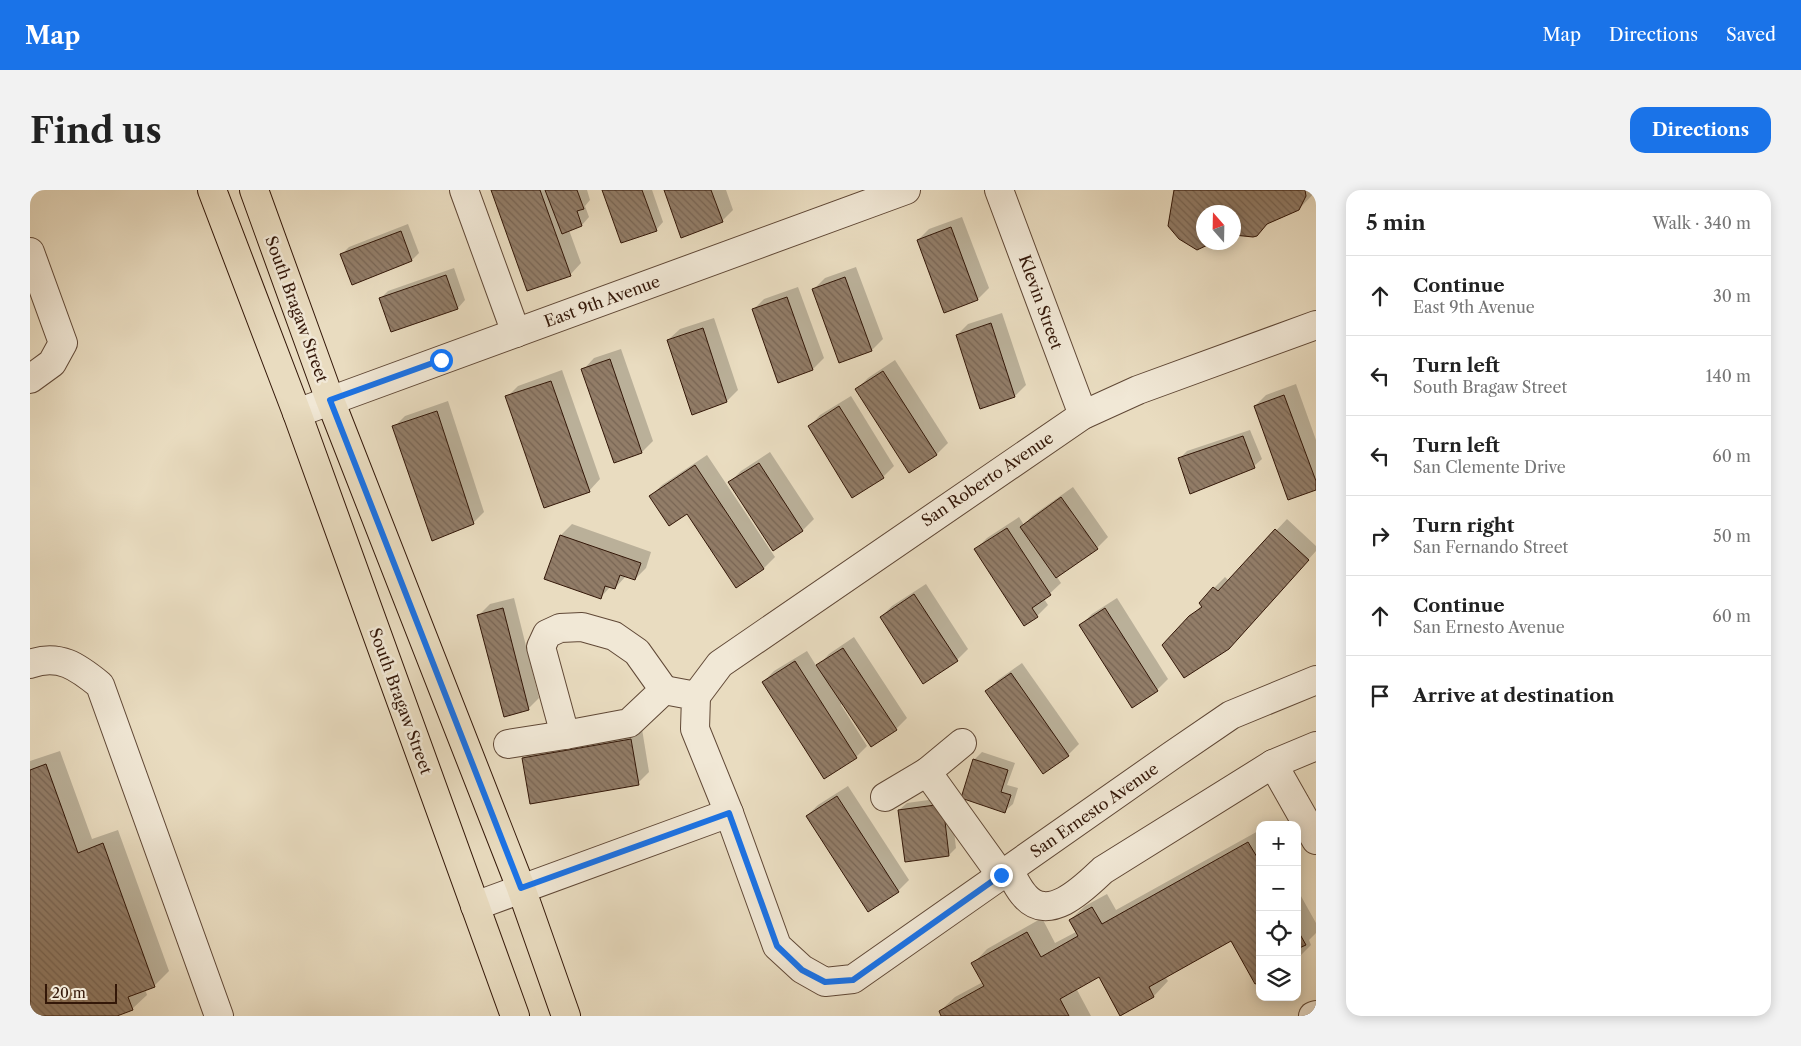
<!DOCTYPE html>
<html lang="en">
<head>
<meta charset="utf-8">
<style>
  body { margin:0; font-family:"Libre Caslon Text",serif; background:#f2f2f2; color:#222 }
  .controls { position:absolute; right:15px; bottom:15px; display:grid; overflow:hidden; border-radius:10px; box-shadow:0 2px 12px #0003 }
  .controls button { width:45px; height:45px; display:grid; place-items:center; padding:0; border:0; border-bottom:1px solid #e0e0e0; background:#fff; color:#222; font:25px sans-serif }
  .compass { position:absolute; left:1166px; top:15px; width:45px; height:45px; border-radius:50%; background:#fff; box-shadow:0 2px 12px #0003; rotate:340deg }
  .scale { position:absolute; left:15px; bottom:12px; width:72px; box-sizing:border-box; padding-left:5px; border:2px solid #331708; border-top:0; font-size:14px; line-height:18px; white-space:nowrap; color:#331708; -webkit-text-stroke:4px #f1e8d6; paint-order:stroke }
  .stop { position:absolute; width:15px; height:15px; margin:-11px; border:4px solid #1a73e8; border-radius:50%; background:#fff }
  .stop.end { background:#1a73e8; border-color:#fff; box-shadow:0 1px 5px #0008 }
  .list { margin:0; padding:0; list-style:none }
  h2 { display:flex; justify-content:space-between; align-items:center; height:65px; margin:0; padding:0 20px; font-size:21px }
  h2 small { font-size:16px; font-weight:400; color:#767676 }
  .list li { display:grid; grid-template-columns:32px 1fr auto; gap:15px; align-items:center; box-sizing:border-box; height:80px; padding:0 20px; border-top:1px solid #e0e0e0 }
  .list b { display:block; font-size:19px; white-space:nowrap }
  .list p { margin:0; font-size:16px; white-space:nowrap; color:#767676 }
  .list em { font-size:16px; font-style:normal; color:#767676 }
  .icon { flex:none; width:28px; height:28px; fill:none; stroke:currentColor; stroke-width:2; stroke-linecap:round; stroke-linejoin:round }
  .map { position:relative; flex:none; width:1286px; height:826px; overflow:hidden; border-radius:15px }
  header { display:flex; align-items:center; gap:30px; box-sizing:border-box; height:70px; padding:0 25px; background:#1a73e8; color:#fff }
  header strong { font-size:24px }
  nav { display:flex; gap:28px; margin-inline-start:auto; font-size:18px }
  .intro { display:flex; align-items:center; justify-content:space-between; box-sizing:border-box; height:120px; padding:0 30px }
  h1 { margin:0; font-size:35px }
  .button { padding:12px 22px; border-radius:15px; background:#1a73e8; color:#fff; font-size:18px; font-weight:700 }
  main { display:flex; gap:30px; padding:0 30px }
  aside { flex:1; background:#fff; border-radius:15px; box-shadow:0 2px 12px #0003 }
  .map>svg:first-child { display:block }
  .shadow { fill:#0003 }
  .building { fill:url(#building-back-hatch); stroke:#331708 }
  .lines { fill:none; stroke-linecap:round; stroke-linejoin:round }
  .minor-casing { stroke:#604836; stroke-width:30 }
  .major-casing { stroke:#331708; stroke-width:30 }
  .minor { stroke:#f1e8d6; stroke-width:28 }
  .major { stroke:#e9dcc0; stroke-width:28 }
  .route { stroke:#1a73e8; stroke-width:6 }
  .labels { text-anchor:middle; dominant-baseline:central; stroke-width:5; stroke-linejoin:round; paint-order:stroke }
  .street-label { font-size:16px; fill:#331708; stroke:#f1e8d6 }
</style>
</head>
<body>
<header>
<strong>Map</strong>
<nav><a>Map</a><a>Directions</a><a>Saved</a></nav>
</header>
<div class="intro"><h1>Find us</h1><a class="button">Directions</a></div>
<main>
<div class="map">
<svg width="1286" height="826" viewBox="0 0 1286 826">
  <defs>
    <pattern id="building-back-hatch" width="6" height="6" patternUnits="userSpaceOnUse" patternTransform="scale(1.25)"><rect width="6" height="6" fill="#927d68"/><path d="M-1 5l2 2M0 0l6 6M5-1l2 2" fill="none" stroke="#786554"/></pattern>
  </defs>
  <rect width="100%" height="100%" fill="#e9dcc0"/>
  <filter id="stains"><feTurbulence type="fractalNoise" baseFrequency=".004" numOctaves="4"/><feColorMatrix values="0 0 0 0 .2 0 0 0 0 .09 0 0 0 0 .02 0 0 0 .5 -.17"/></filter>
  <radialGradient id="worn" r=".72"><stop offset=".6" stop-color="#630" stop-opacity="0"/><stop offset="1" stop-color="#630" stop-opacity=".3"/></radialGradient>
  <!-- shadow -->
  <g class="shadow">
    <polygon points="462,0 557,0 560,10 555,16 559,27 552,35 539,40 551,73 540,85"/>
    <polygon points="573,0 622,0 633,32 626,40"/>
    <polygon points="635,0 696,0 703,20 692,31"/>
    <polygon points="1145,0 1286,0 1286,1 1269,19 1240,32 1226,45 1222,46 1204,44 1204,22 1174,22 1167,58"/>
    <polygon points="932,27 959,98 948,109 888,50 899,39"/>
    <polygon points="378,34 389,63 382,70 322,93 311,65 319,57"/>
    <polygon points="826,77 853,149 842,160 784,99 795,88"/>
    <polygon points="424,78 435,110 428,118 351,108 358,101"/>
    <polygon points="768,97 794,168 783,179 723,120 734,109"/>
    <polygon points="972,123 996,195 985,206 927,145 938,134"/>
    <polygon points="684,128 708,200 697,211 662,223 638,150 650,139"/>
    <polygon points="591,159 623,251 612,262 584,271 553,180 564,168"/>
    <polygon points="865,170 918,253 907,264 880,281 827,199 838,188"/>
    <polygon points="532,180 570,289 559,301 477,207 488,196"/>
    <polygon points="1266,194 1286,250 1286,299 1225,216 1236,205"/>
    <polygon points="821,206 864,276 853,287 779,237 790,225"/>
    <polygon points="418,211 454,322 443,333 364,237 375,226"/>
    <polygon points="1220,240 1232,269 1224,276 1150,268 1157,261"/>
    <polygon points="740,262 784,329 772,341 700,292 711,281"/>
    <polygon points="677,265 745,367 734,378 706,397 657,323 621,306 632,295"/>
    <polygon points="1043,297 1078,347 1067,358 1027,387 1031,393 1014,409 1018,415 1007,426 946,359 957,348 989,327 994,335 1002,326"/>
    <polygon points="1257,329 1286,356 1286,361 1209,447 1160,427 1172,415 1184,398 1195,387 1199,391"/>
    <polygon points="542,334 621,362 616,378 605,389 596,386 585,398 581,396 571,407 516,388 531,345"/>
    <polygon points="896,394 938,459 927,470 851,427 862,416"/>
    <polygon points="484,408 509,508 498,519 449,425 460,414"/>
    <polygon points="1087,408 1138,489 1127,500 1051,435 1062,424"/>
    <polygon points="824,447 877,528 866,539 813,513 811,515 837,556 826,567 794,587 733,492 744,481 777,461 787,477 799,464"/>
    <polygon points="992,473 1049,554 1038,565 957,501 968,490"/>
    <polygon points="612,539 619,582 608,593 493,569 504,558"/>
    <polygon points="30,561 62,649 88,640 139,781 124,796 115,799 117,805 102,819 84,826 0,826 0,571"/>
    <polygon points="952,562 985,573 977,595 988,598 983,614 975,621 944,570"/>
    <polygon points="818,596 879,690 868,701 838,720 777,626 788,615"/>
    <polygon points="920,607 926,658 919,665 869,620 877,613"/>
    <polygon points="1230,640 1230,790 1202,749 1135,787 1138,791 1124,806 1091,824 1069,785 1046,798 1061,826 913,826 910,821 925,807 953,792 943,774 957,759 1012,728 1025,753 1046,742 1040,730 1055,716 1077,704 1086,720"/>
    <polygon points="1267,699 1286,733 1286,743 1279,750 1281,755 1267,769"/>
  </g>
  <!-- building -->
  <g class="building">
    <polygon points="461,0 510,0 541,86 497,101"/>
    <polygon points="515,0 547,0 554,19 547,21 552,36 532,44"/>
    <polygon points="572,0 612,0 627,41 591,53"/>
    <polygon points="634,0 681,0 693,32 651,48"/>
    <polygon points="1144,0 1275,0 1276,6 1269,20 1237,34 1227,46 1223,47 1204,45 1204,22 1174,22 1174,52 1184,52 1167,60 1149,49 1138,36"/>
    <polygon points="921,37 948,110 914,123 887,50"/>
    <polygon points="371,41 382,71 322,95 310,64"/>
    <polygon points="416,85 428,119 361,142 349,108"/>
    <polygon points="815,87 842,161 809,173 782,99"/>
    <polygon points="757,107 783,180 748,193 722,119"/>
    <polygon points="961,133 985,207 950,219 926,145"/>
    <polygon points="673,138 697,212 662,225 637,150"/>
    <polygon points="580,169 612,263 584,273 551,179"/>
    <polygon points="853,181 907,265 879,283 825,199"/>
    <polygon points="521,191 560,302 514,318 475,206"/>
    <polygon points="1254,205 1286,291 1286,300 1258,310 1224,216"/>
    <polygon points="809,216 854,288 822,308 778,236"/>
    <polygon points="407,221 444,334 402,351 362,236"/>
    <polygon points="1213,246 1225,278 1160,304 1148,268"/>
    <polygon points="729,273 773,341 743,361 698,292"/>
    <polygon points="665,275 734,379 706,398 657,324 639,336 619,306"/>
    <polygon points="1031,307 1068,359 1026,388 990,337"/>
    <polygon points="977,338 1021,405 1002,418 1008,427 994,436 944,359"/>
    <polygon points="1245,339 1279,370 1199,459 1154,488 1132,455 1159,426 1172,417 1169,413 1183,397 1188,401"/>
    <polygon points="530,345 611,373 605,390 590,385 585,399 575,396 571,409 514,389"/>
    <polygon points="884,404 928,471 893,494 850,427"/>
    <polygon points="473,418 499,520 474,527 447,425"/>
    <polygon points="1075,418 1128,501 1102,518 1049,435"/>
    <polygon points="813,458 867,540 841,557 786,475"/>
    <polygon points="765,471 827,568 794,589 732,492"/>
    <polygon points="981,483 1039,566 1013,584 955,501"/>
    <polygon points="601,549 609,595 500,614 492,568"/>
    <polygon points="943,569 978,580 971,602 981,605 975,623 931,608"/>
    <polygon points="16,574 48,663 73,653 125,797 98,807 103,820 87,826 0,826 0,580"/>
    <polygon points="807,606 869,702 838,722 776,626"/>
    <polygon points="913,614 919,666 875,672 868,620"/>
    <polygon points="1218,652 1230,672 1230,792 1225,794 1201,751 1119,797 1124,807 1090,826 1069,787 1030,809 1039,826 911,826 909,821 954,796 941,773 997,742 1011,767 1048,746 1039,730 1062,717 1072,734"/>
    <polygon points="1267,739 1276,755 1267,759"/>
  </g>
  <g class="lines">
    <defs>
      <g id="minor">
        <polyline points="434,0 486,143"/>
        <polyline points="969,0 1053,225"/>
        <polyline points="0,62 33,153 22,173 0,189"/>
        <polyline points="267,223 876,0"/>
        <polygon points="552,437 584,446 607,462 634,500 599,533 535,545 511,457 517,444 530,438"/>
        <path d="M0 474C29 463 48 477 70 495L189 826"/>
        <polyline points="634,500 666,506 665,539 699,623 747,756 772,779 795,792 823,789 1141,566 1201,525 1286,490"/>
        <polyline points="666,506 690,474 1053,225 1108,200 1286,135"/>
        <polyline points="932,553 897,582 971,685"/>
        <polyline points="478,554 535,545"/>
        <polyline points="1243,574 1286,650"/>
        <polyline points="855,607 897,582"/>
        <path d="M978 680C984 688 988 699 995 706 1019 734 1055 697 1073 680L1243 574 1286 556"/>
        <polyline points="445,716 699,623"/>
        <polyline points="1283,826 1286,825"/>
      </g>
      <g id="major">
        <polyline points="182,0 267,223 485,826"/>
        <polyline points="224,0 300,210 491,698 536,826"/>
      </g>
    </defs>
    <!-- minor casing -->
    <use href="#minor" class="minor-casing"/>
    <!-- major casing -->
    <use href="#major" class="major-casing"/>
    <!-- minor -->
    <use href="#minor" class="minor"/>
    <!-- major -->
    <use href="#major" class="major"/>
  </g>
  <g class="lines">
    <!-- route -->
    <polyline class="route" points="411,170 300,210 491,698 699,623 747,756 772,780 795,792 823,790 971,685"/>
  </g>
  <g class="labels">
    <!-- street labels -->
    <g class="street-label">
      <text transform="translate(572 111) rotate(-20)">East 9th Avenue</text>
      <text transform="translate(1011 112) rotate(70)">Klevin Street</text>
      <text transform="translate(267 119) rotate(70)">South Bragaw Street</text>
      <text transform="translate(957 289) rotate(-34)">San Roberto Avenue</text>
      <text transform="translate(371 511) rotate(70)">South Bragaw Street</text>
      <text transform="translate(1064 620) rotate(-35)">San Ernesto Avenue</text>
    </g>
  </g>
  <rect width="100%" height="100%" filter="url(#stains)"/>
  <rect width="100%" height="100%" fill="url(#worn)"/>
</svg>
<div class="controls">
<button>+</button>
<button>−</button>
<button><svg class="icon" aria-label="locate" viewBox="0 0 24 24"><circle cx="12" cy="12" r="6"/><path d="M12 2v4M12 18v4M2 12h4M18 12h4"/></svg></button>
<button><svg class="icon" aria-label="layers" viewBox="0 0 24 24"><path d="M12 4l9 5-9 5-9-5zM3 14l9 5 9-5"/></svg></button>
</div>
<svg class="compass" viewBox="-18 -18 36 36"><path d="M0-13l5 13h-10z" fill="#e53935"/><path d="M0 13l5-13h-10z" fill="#767676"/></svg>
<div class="scale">20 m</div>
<div class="stop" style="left:411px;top:170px"></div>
<div class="stop end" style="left:971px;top:685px"></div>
</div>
<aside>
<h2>5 min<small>Walk · 340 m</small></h2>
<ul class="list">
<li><svg class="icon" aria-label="ahead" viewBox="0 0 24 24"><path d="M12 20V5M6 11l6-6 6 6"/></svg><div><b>Continue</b><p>East 9th Avenue</p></div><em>30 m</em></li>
<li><svg class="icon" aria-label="left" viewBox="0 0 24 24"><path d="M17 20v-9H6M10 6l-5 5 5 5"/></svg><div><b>Turn left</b><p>South Bragaw Street</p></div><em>140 m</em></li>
<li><svg class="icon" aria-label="left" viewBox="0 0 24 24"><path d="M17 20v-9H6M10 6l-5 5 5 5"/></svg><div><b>Turn left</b><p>San Clemente Drive</p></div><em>60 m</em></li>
<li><svg class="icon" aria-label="right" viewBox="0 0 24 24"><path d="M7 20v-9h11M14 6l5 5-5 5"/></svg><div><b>Turn right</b><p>San Fernando Street</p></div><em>50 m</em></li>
<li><svg class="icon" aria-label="ahead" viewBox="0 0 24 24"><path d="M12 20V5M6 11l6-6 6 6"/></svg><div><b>Continue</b><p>San Ernesto Avenue</p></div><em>60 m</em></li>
<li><svg class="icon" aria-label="arrive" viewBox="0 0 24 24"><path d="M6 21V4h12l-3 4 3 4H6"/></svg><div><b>Arrive at destination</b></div></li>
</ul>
</aside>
</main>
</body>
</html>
